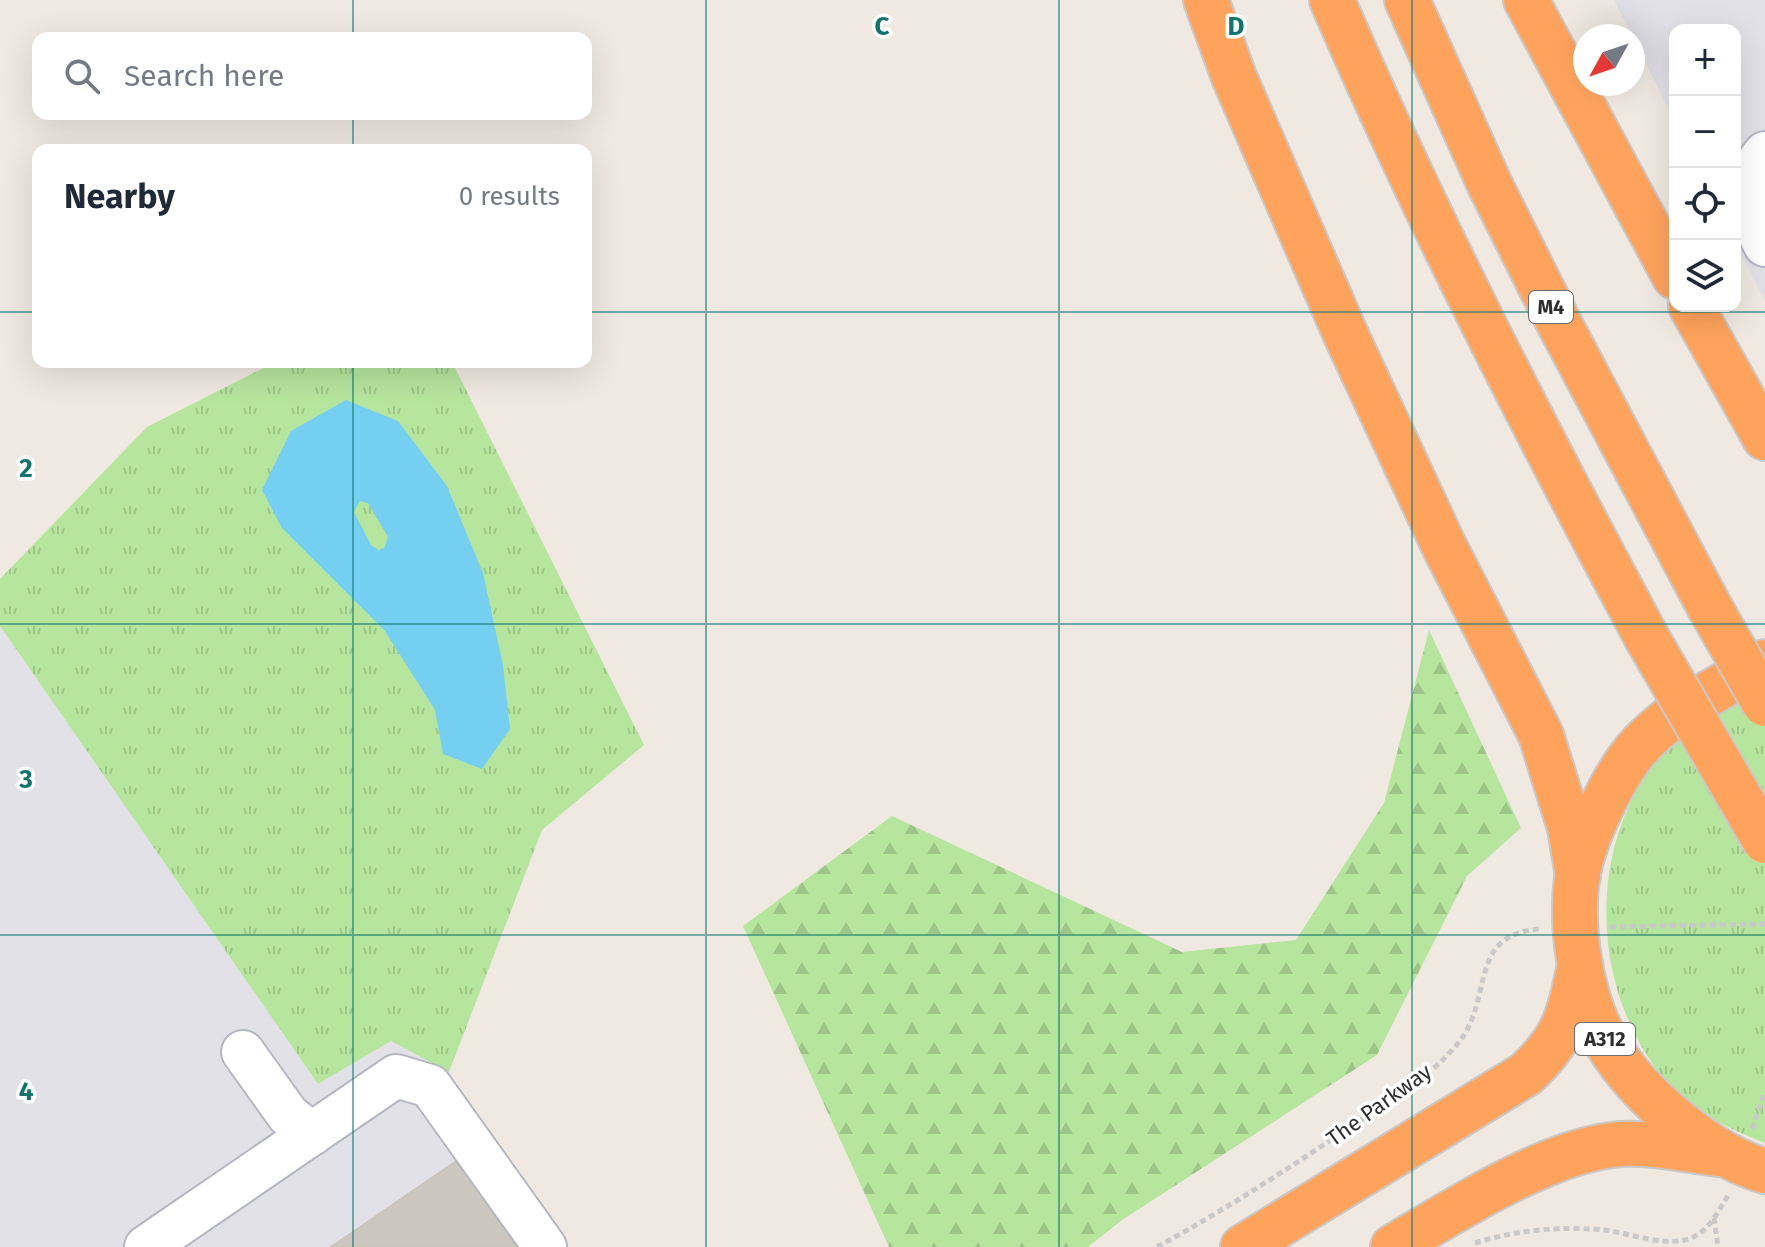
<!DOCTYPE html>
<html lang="en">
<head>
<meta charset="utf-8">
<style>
  body { margin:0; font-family:"Fira Sans",sans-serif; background:#f2f2f3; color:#1f2937 }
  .controls { position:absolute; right:24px; top:24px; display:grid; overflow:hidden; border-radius:16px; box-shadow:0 8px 32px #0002 }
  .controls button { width:72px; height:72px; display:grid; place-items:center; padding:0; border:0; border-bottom:2px solid #e0e1e3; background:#fff; color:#1f2937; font:40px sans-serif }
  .compass { position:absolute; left:1573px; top:24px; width:72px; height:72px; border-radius:50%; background:#fff; box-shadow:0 8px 32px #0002; rotate:230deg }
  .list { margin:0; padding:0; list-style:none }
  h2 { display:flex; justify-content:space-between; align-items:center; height:104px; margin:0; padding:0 32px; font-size:34px }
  h2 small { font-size:26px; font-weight:400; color:#747a83 }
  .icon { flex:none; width:44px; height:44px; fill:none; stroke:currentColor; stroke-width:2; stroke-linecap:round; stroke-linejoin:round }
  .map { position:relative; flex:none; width:1765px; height:1247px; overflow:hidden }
  .search { position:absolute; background:#fff; box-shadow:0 8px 32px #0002; left:32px; top:32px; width:560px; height:88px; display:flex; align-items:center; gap:20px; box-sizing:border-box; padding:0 28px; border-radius:16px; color:#747a83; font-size:30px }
  .panel { position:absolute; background:#fff; box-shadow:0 8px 32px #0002; left:32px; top:144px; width:560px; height:224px; border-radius:16px }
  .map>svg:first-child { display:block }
  .industrial { fill:#e3e1e8 }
  .grass { fill:url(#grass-tufts) }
  .forest { fill:url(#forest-firs) }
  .water { fill:#75cff0; fill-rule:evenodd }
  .building { fill:#cbc7bf; stroke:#cbc5ba; stroke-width:2; filter:url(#shadow) }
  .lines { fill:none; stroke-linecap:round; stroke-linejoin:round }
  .minor-casing { stroke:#b4b7c1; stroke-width:46 }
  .highway-casing { stroke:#c9c9c9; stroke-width:48 }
  .path { stroke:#c9c9c9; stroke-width:5; stroke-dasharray:6 4; stroke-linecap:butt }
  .minor { stroke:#fff; stroke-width:42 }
  .highway { stroke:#ffa35c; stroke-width:44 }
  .highway-bridge-casing { stroke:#c9c9c9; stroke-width:48; stroke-linecap:butt }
  .highway-bridge { stroke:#ffa35c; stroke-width:44 }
  .grid { fill:none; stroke:#0f766e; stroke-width:2; stroke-opacity:0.55 }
  .labels { text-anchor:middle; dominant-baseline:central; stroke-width:7; stroke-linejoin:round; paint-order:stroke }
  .shield { fill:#fff; stroke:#6d6d6d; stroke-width:2 }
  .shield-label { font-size:20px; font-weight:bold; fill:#2e2e2e }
  .street-label { font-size:22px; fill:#2e2e2e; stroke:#fff }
  .grid-label { font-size:26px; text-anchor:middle; font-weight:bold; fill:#0f766e; stroke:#fff; stroke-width:7; stroke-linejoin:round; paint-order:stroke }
</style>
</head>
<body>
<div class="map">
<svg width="1765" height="1247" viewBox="0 0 1765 1247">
  <defs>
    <pattern id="grass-tufts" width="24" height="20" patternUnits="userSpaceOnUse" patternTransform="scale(2)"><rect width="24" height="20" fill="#b6e59e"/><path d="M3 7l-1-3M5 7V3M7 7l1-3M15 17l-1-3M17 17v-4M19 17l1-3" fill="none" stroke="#9dc588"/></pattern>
    <pattern id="forest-firs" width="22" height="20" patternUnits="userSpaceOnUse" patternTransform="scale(2)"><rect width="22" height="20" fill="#b6e59e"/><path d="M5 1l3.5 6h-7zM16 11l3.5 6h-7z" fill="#9dc588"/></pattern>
    <filter id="shadow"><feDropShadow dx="7" dy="7" stdDeviation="0" flood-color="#0004"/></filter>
  </defs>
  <rect width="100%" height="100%" fill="#efe9e1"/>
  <!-- industrial -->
  <g class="industrial">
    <polygon points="1614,0 1765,0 1765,301 1735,241 1735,30 1675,30 1675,122"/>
    <polygon points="0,626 318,1084 391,1041 449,1072 566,1247 0,1247"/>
  </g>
  <!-- grass -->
  <g class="grass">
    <polygon points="275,362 452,362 644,745 542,830 449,1072 391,1041 318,1084 0,626 0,579 147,427"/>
    <path d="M1765 689V1143C1731 1130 1692 1111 1668 1083 1591 996 1584 849 1659 758 1682 729 1733 708 1765 689Z"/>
  </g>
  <!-- forest -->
  <polygon class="forest" points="1429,630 1521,828 1467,876 1377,1055 1122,1220 1088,1247 889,1247 743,926 892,816 1182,952 1296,940 1384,803"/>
  <!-- water -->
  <path class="water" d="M346 400 398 421 447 486 483 573 503 665 510 729 482 769 443 754 435 710 385 631 282 528 262 490 291 431ZM360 501 368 503 388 537 384 548 378 550 371 545 354 512Z"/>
  <!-- building -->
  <polygon class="building" points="458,1160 518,1247 331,1247"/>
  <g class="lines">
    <defs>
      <g id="minor">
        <path d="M1765 153C1743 177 1755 209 1761 237L1765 245"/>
        <polyline points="243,1052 288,1115 312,1134"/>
        <polyline points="146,1247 396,1076 430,1086 545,1247"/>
      </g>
      <g id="highway">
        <polyline points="1206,0 1234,77 1345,333 1444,546 1541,735 1570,828 1578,876"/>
        <path d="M1332 0C1426 218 1535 429 1647 638"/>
        <polyline points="1407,0 1490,185 1559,323 1709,606"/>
        <polyline points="1526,0 1675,277"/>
        <polyline points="1691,306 1765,438"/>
        <path d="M1765 662C1720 688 1669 711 1635 751 1611 781 1583 840 1577 878 1570 928 1581 999 1607 1043 1626 1075 1652 1101 1681 1124 1706 1144 1733 1162 1765 1171"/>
        <path d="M1243 1247 1526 1074C1565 1038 1569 1016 1580 965"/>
        <path d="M1393 1247C1455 1210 1548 1150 1620 1144 1652 1142 1686 1150 1718 1154"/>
      </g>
    </defs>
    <!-- minor casing -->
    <use href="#minor" class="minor-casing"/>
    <!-- highway casing -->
    <use href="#highway" class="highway-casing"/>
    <!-- path -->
    <g class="path">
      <polyline points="1610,927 1765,924"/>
      <polyline points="1752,1129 1765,1092"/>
      <polyline points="1714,1218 1718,1247"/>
      <path d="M1475 1243C1516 1230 1561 1226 1604 1230 1630 1233 1663 1247 1689 1239 1709 1232 1718 1211 1729 1194"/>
      <path d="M1157 1247C1223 1211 1286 1170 1349 1128 1387 1103 1430 1078 1459 1042 1494 998 1467 934 1540 929"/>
    </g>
    <!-- minor -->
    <use href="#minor" class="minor"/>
    <!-- highway -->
    <use href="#highway" class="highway"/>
    <defs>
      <g id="highway-bridge">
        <polyline points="1709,606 1765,704"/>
        <polyline points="1647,638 1765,841"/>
      </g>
    </defs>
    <!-- highway-bridge casing -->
    <use href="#highway-bridge" class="highway-bridge-casing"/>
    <!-- highway-bridge -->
    <use href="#highway-bridge" class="highway-bridge"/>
  </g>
  <!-- grid -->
  <path class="grid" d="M353 0V38M706 0V1247M1059 0V1247M1412 0V1247M353 114V150M0 312H38M586 312H1765M353 362V1247M0 624H1765M0 935H1765"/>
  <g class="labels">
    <!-- shield labels -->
    <g class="shield">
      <rect x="1529" y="291" width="44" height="32" rx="6"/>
      <rect x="1575" y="1023" width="60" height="32" rx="6"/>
    </g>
    <g class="shield-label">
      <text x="1551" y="307">M4</text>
      <text x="1605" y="1039">A312</text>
    </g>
    <!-- street labels -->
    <g class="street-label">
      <text transform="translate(1379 1105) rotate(-36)">The Parkway</text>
    </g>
  </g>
  <g class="grid-label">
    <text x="882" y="35">C</text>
    <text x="1236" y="35">D</text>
    <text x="26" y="477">2</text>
    <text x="26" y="788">3</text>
    <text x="26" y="1100">4</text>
  </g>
</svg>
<div class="controls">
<button>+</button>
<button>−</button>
<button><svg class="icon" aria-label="locate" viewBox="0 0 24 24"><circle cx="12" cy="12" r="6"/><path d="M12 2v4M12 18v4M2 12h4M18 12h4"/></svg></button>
<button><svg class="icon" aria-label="layers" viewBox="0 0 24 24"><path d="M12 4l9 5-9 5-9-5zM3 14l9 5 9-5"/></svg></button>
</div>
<svg class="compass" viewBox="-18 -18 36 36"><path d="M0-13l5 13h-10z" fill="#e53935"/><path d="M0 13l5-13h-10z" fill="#747a83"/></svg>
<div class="search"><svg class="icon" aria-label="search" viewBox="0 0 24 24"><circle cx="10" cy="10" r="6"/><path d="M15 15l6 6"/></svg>Search here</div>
<section class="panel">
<h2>Nearby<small>0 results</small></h2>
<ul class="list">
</ul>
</section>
</div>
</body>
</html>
